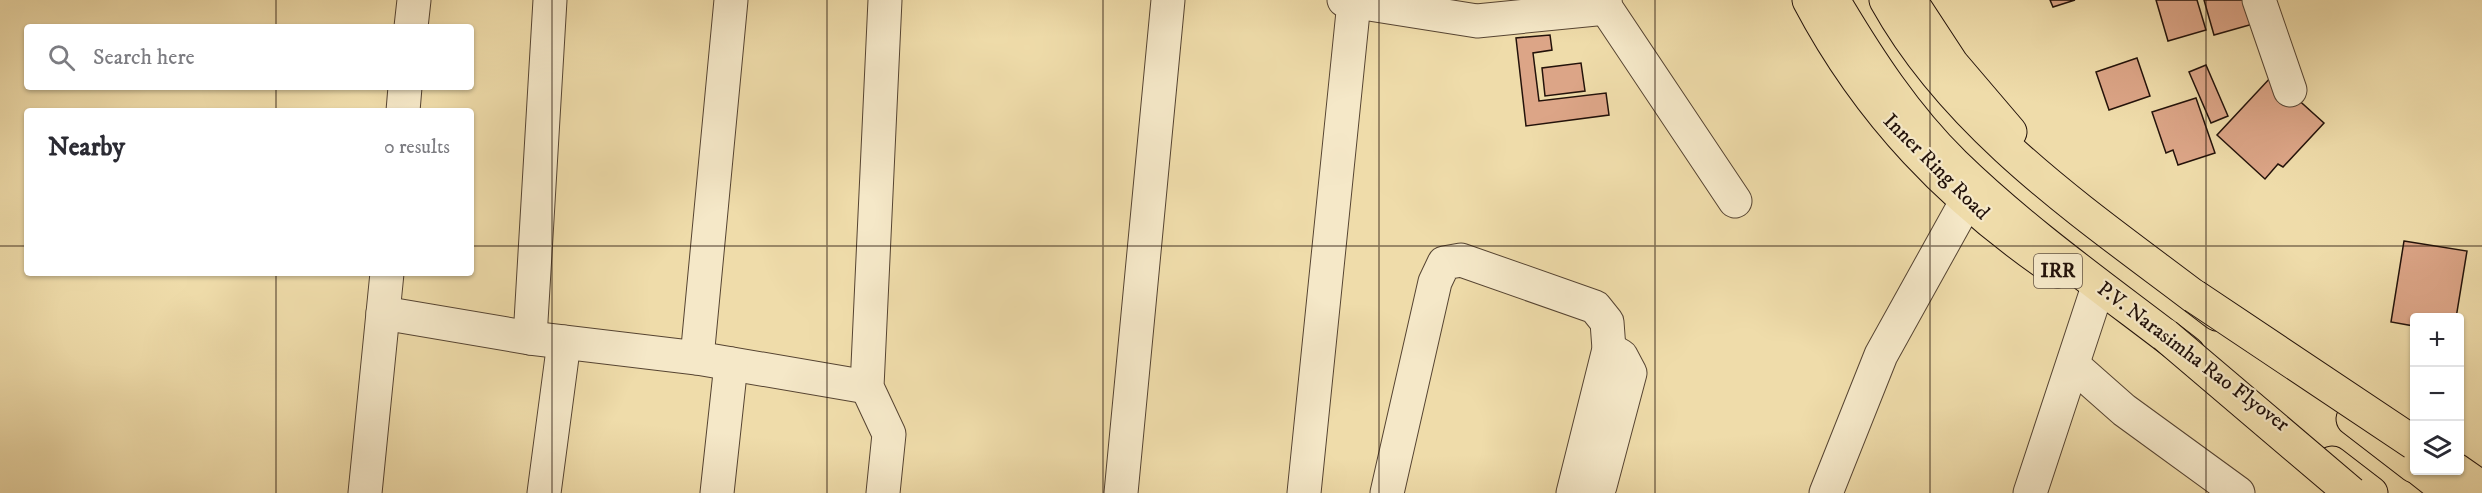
<!DOCTYPE html>
<html lang="en">
<head>
<meta charset="utf-8">
<style>
  body { margin:0; font-family:"IM FELL DW Pica",serif; background:#f2f2f3; color:#2b2b33 }
  .controls { position:absolute; right:18px; bottom:18px; display:grid; overflow:hidden; border-radius:6px; box-shadow:0 2px 4px #0004 }
  .controls button { width:54px; height:54px; display:grid; place-items:center; padding:0; border:0; border-bottom:2px solid #e1e1e2; background:#fff; color:#2b2b33; font:30px sans-serif }
  .list { margin:0; padding:0; list-style:none }
  h2 { display:flex; justify-content:space-between; align-items:center; height:78px; margin:0; padding:0 24px; font-size:26px }
  h2 small { font-size:20px; font-weight:400; color:#7c7c81 }
  .icon { flex:none; width:33px; height:33px; fill:none; stroke:currentColor; stroke-width:2; stroke-linecap:round; stroke-linejoin:round }
  .map { position:relative; flex:none; width:2482px; height:493px; overflow:hidden }
  .search { position:absolute; background:#fff; box-shadow:0 2px 4px #0004; left:24px; top:24px; width:450px; height:66px; display:flex; align-items:center; gap:15px; box-sizing:border-box; padding:0 21px; border-radius:6px; color:#7c7c81; font-size:22px }
  .panel { position:absolute; background:#fff; box-shadow:0 2px 4px #0004; left:24px; top:108px; width:450px; height:168px; border-radius:6px }
  .map>svg:first-child { display:block }
  .building { fill:#dca587; stroke:#23120a; stroke-width:1.5 }
  .lines { fill:none; stroke-linecap:round; stroke-linejoin:round }
  .minor-casing { stroke:#564432; stroke-width:35 }
  .major-casing { stroke:#23120a; stroke-width:35 }
  .highway-casing { stroke:#23120a; stroke-width:35 }
  .minor { stroke:#f5e8c8; stroke-width:33 }
  .major { stroke:#efdcaa; stroke-width:33 }
  .highway { stroke:#efdcaa; stroke-width:33 }
  .highway-bridge-casing { stroke:#23120a; stroke-width:35; stroke-linecap:butt }
  .highway-bridge { stroke:#efdcaa; stroke-width:33 }
  .grid { fill:none; stroke:#23120a; stroke-width:1.5; stroke-opacity:0.55 }
  .labels { text-anchor:middle; dominant-baseline:central; stroke-width:4.5; stroke-linejoin:round; paint-order:stroke }
  .shield { fill:#f5e8c8; stroke:#625243; stroke-width:1.5 }
  .shield-label { font-size:20px; font-weight:bold; fill:#23120a }
  .street-label { font-size:21px; fill:#23120a; stroke:#f5e8c8 }
</style>
</head>
<body>
<div class="map">
<svg width="2482" height="493" viewBox="0 0 2482 493">
  <rect width="100%" height="100%" fill="#efdcaa"/>
  <filter id="stains"><feTurbulence type="fractalNoise" baseFrequency=".00333" numOctaves="4"/><feColorMatrix values="0 0 0 0 .2 0 0 0 0 .09 0 0 0 0 .02 0 0 0 .5 -.17"/></filter>
  <radialGradient id="worn" r=".72"><stop offset=".6" stop-color="#630" stop-opacity="0"/><stop offset="1" stop-color="#630" stop-opacity=".3"/></radialGradient>
  <!-- building -->
  <g class="building">
    <polygon points="2050,0 2075,0 2053,7"/>
    <polygon points="2156,0 2197,0 2206,30 2168,41"/>
    <polygon points="2204,0 2247,0 2253,24 2214,35"/>
    <polygon points="1550,35 1552,50 1533,53 1539,101 1606,93 1609,115 1526,126 1516,38"/>
    <polygon points="2137,58 2150,96 2109,110 2096,72"/>
    <polygon points="1581,63 1585,91 1545,96 1542,68"/>
    <polygon points="2206,65 2228,116 2211,123 2189,72"/>
    <polygon points="2272,76 2324,123 2283,167 2278,164 2265,179 2217,135"/>
    <polygon points="2196,98 2215,153 2178,165 2173,150 2166,153 2152,112"/>
    <polygon points="2404,241 2467,251 2456,318 2414,318 2414,326 2391,322"/>
  </g>
  <g class="lines">
    <defs>
      <g id="minor">
        <polyline points="1344,0 1477,21 1606,8"/>
        <polyline points="1605,0 1606,8 1735,201"/>
        <polyline points="2259,0 2290,90"/>
        <polyline points="411,27 414,0"/>
        <polyline points="403,111 405,87"/>
        <polyline points="383,313 530,338 697,358 867,387"/>
        <polyline points="530,338 550,0"/>
        <polyline points="697,358 731,0"/>
        <polyline points="2073,365 2124,410 2238,493"/>
        <polyline points="1600,486 1630,373 1621,356 1609,349"/>
        <polyline points="365,493 387,273"/>
        <polyline points="544,493 564,342"/>
        <polyline points="717,493 731,364"/>
        <polyline points="883,493 889,434 867,387 885,0"/>
        <polyline points="1121,493 1168,0"/>
        <polyline points="1304,493 1354,2"/>
        <polyline points="1387,493 1435,282 1444,263 1461,260 1595,307 1607,322 1609,349 1573,493"/>
        <polyline points="1826,493 1881,355 1966,202"/>
        <polyline points="2030,493 2095,296"/>
      </g>
      <g id="major">
        <path d="M1809 0C1869 114 1952 199 2057 271"/>
        <polyline points="1910,0 1952,64 2010,132"/>
      </g>
      <g id="highway">
        <path d="M1833 0C1868 59 1905 116 1954 164 2026 234 2109 292 2188 353"/>
        <path d="M1886 0C1961 135 2098 222 2217 314"/>
        <polyline points="2353,419 2414,466"/>
        <polyline points="2332,463 2371,493"/>
        <polyline points="2421,470 2450,493"/>
        <polyline points="2456,470 2482,488"/>
      </g>
    </defs>
    <!-- minor casing -->
    <use href="#minor" class="minor-casing"/>
    <!-- major casing -->
    <use href="#major" class="major-casing"/>
    <!-- highway casing -->
    <use href="#highway" class="highway-casing"/>
    <!-- minor -->
    <use href="#minor" class="minor"/>
    <!-- major -->
    <use href="#major" class="major"/>
    <!-- highway -->
    <use href="#highway" class="highway"/>
    <defs>
      <g id="highway-bridge">
        <polyline points="2194,296 2414,443"/>
        <polyline points="2165,335 2351,493"/>
      </g>
    </defs>
    <!-- highway-bridge casing -->
    <use href="#highway-bridge" class="highway-bridge-casing"/>
    <!-- highway-bridge -->
    <use href="#highway-bridge" class="highway-bridge"/>
  </g>
  <!-- grid -->
  <path class="grid" d="M276 0V27M552 0V493M827 0V493M1103 0V493M1379 0V493M1655 0V493M1930 0V493M2206 0V493M276 87V111M0 246H27M471 246H2482M276 273V493"/>
  <g class="labels">
    <!-- shield labels -->
    <rect class="shield" x="2034" y="254" width="48" height="34" rx="4.5"/>
    <g class="shield-label">
      <text x="2058" y="271">IRR</text>
    </g>
    <!-- street labels -->
    <g class="street-label">
      <text transform="translate(1936 167) rotate(45)">Inner Ring Road</text>
      <text transform="translate(2193 357) rotate(37)">P.V. Narasimha Rao Flyover</text>
    </g>
  </g>
  <rect width="100%" height="100%" filter="url(#stains)"/>
  <rect width="100%" height="100%" fill="url(#worn)"/>
</svg>
<div class="controls">
<button>+</button>
<button>−</button>
<button><svg class="icon" aria-label="layers" viewBox="0 0 24 24"><path d="M12 4l9 5-9 5-9-5zM3 14l9 5 9-5"/></svg></button>
</div>
<div class="search"><svg class="icon" aria-label="search" viewBox="0 0 24 24"><circle cx="10" cy="10" r="6"/><path d="M15 15l6 6"/></svg>Search here</div>
<section class="panel">
<h2>Nearby<small>0 results</small></h2>
<ul class="list">
</ul>
</section>
</div>
</body>
</html>
